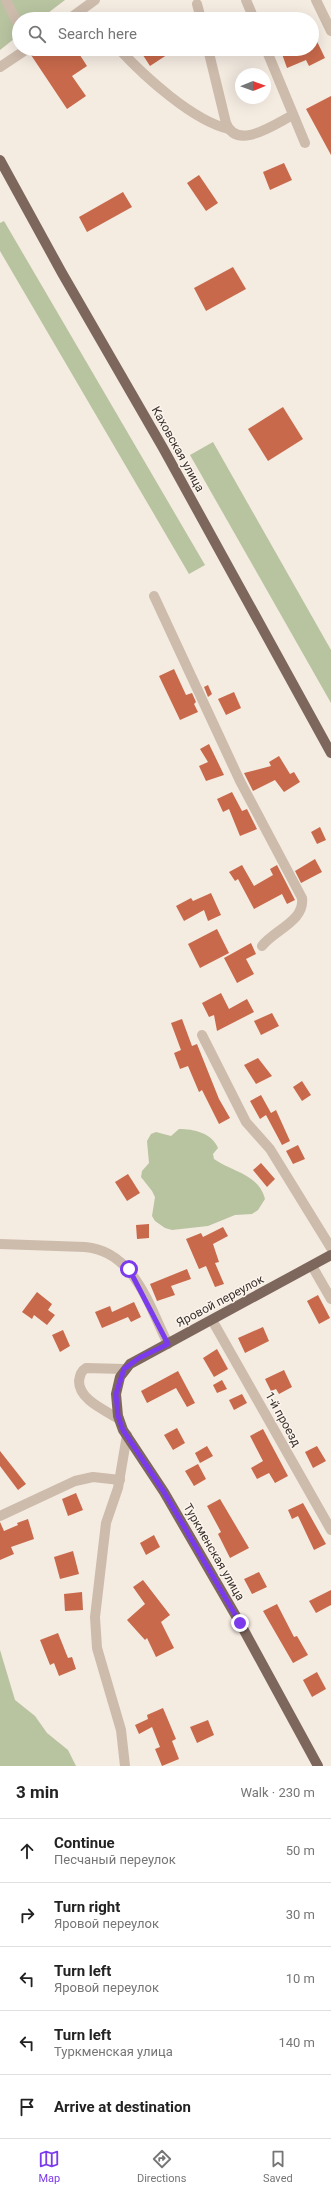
<!DOCTYPE html>
<html lang="en">
<head>
<meta charset="utf-8">
<style>
  body { margin:0; font-family:Roboto,sans-serif; background:#f2f2f2; color:#222 }
  .compass { position:absolute; left:235px; top:68px; width:36px; height:36px; border-radius:50%; background:#fff; box-shadow:0 4px 16px #0002; rotate:89deg }
  .stop { position:absolute; width:12px; height:12px; margin:-9px; border:3px solid #7c3aed; border-radius:50%; background:#fff }
  .stop.end { background:#7c3aed; border-color:#fff; box-shadow:0 1px 4px #0008 }
  .list { margin:0; padding:0; list-style:none }
  h2 { display:flex; justify-content:space-between; align-items:center; height:52px; margin:0; padding:0 16px; font-size:17px }
  h2 small { font-size:13px; font-weight:400; color:#767676 }
  .list li { display:grid; grid-template-columns:26px 1fr auto; gap:12px; align-items:center; box-sizing:border-box; height:64px; padding:0 16px; border-top:1px solid #e0e0e0 }
  .list b { display:block; font-size:15px; white-space:nowrap }
  .list p { margin:0; font-size:13px; white-space:nowrap; color:#767676 }
  .list em { font-size:13px; font-style:normal; color:#767676 }
  .icon { flex:none; width:22px; height:22px; fill:none; stroke:currentColor; stroke-width:2; stroke-linecap:round; stroke-linejoin:round }
  .map { position:relative; flex:none; width:331px; height:1766px; overflow:hidden }
  .search { position:absolute; background:#fff; box-shadow:0 4px 16px #0002; left:12px; right:12px; top:12px; height:44px; display:flex; align-items:center; gap:10px; box-sizing:border-box; padding:0 14px; border-radius:22px; color:#767676; font-size:15px }
  .sheet { height:372px; background:#fff }
  nav { display:flex; justify-content:space-around; align-items:center; box-sizing:border-box; height:56px; border-top:1px solid #e0e0e0; background:#fff; font-size:11px; color:#767676 }
  nav a { display:grid; justify-items:center; gap:2px }
  nav .on { color:#7c3aed }
  .map>svg:first-child { display:block }
  .green { fill:#b8c4a0 }
  .building { fill:#c8694b }
  .lines { fill:none; stroke-linecap:round; stroke-linejoin:round }
  .minor { stroke:#cdbbac; stroke-width:10 }
  .major { stroke:#7d675c; stroke-width:10 }
  .route { stroke:#7c3aed; stroke-width:5 }
  .labels { text-anchor:middle; dominant-baseline:central; stroke-width:3; stroke-linejoin:round; paint-order:stroke }
  .street-label { font-size:12px; fill:#3b302b; stroke:#fbf5ee }
</style>
</head>
<body>
<div class="map">
<svg width="331" height="1766" viewBox="0 0 331 1766">
  <rect width="100%" height="100%" fill="#f4ebe1"/>
  <!-- green -->
  <g class="green">
    <polygon points="0,0 65,0 40,19 19,19 19,35 0,50"/>
    <polygon points="4,221 205,565 189,574 0,251 0,223"/>
    <polygon points="213,442 331,650 331,703 190,455"/>
    <path d="M179 1129C194 1129 212 1133 218 1148L213 1154 214 1159C232 1172 259 1174 265 1199L258 1210 252 1214 235 1215 208 1226 172 1230 165 1228 155 1221 152 1216 155 1197 152 1191 141 1177 142 1171 149 1163 147 1141 151 1134 156 1132 171 1136Z"/>
    <polygon points="0,1650 15,1700 35,1716 47,1733 68,1750 76,1766 0,1766"/>
  </g>
  <!-- building -->
  <g class="building">
    <polygon points="312,31 325,58 309,66 306,60 287,68 282,54 294,49 312,49"/>
    <polygon points="39,49 76,49 87,66 72,76 86,96 67,109 31,55"/>
    <polygon points="139,49 176,49 150,66"/>
    <polygon points="331,96 331,155 306,109"/>
    <polygon points="284,163 292,180 270,190 263,172"/>
    <polygon points="199,175 218,203 206,211 187,183"/>
    <polygon points="123,192 132,207 87,232 79,217"/>
    <polygon points="233,267 246,289 206,311 194,288"/>
    <polygon points="283,407 303,439 268,461 248,429"/>
    <polygon points="174,669 186,695 192,693 196,702 194,704 198,712 180,720 159,676"/>
    <polygon points="208,685 212,694 208,697 204,687"/>
    <polygon points="234,692 241,708 226,715 218,699"/>
    <polygon points="209,744 224,775 206,781 199,766 208,762 200,749"/>
    <polygon points="279,756 290,774 294,772 300,782 284,792 275,780 253,791 244,773 271,766 269,762"/>
    <polygon points="232,792 242,811 247,809 257,829 240,836 229,809 223,812 217,799"/>
    <polygon points="320,827 326,840 317,844 311,832"/>
    <polygon points="315,859 322,872 301,883 295,871"/>
    <polygon points="242,865 254,886 273,875 270,869 277,865 295,900 287,904 282,894 254,909 238,879 235,881 229,872"/>
    <polygon points="211,893 221,915 208,921 204,910 184,921 176,906 191,898 193,901"/>
    <polygon points="217,929 229,953 200,968 188,944"/>
    <polygon points="251,943 256,954 246,959 254,974 237,983 224,958"/>
    <polygon points="221,993 229,1009 247,999 254,1012 217,1031 214,1015 209,1017 202,1003"/>
    <polygon points="272,1013 279,1026 261,1035 254,1021"/>
    <polygon points="182,1019 192,1046 197,1044 219,1099 230,1118 219,1124 202,1090 199,1092 188,1066 180,1069 174,1053 181,1050 171,1023"/>
    <polygon points="258,1058 272,1076 256,1084 244,1065"/>
    <polygon points="302,1081 311,1095 302,1101 293,1087"/>
    <polygon points="261,1095 271,1113 276,1110 290,1141 282,1145 266,1115 260,1119 250,1101"/>
    <polygon points="298,1145 305,1159 293,1164 286,1151"/>
    <polygon points="261,1163 275,1179 267,1187 253,1170"/>
    <polygon points="128,1174 140,1193 127,1201 115,1182"/>
    <polygon points="149,1224 149,1238 137,1239 136,1225"/>
    <polygon points="223,1227 228,1236 213,1244 219,1262 215,1263 224,1284 215,1287 206,1266 199,1269 186,1239 201,1233 203,1237"/>
    <polygon points="187,1269 191,1279 171,1286 175,1295 157,1301 150,1284"/>
    <polygon points="37,1292 52,1304 48,1310 55,1315 47,1325 34,1315 32,1319 22,1312"/>
    <polygon points="318,1295 330,1318 319,1324 307,1301"/>
    <polygon points="134,1302 141,1317 131,1322 128,1317 102,1328 95,1312 110,1306 112,1312"/>
    <polygon points="263,1327 269,1341 245,1353 238,1338"/>
    <polygon points="63,1330 70,1346 60,1352 52,1335"/>
    <polygon points="217,1349 228,1369 214,1377 203,1358"/>
    <polygon points="284,1370 292,1387 279,1394 276,1389 271,1391 265,1379"/>
    <polygon points="178,1371 195,1403 187,1407 176,1388 147,1403 141,1391"/>
    <polygon points="222,1380 227,1389 217,1393 213,1385"/>
    <polygon points="242,1394 247,1403 234,1410 229,1400"/>
    <polygon points="177,1428 185,1443 173,1450 164,1435"/>
    <polygon points="263,1429 288,1476 275,1483 269,1473 257,1479 251,1468 263,1461 250,1436"/>
    <polygon points="207,1446 213,1456 200,1463 195,1453"/>
    <polygon points="317,1446 326,1461 313,1468 305,1452"/>
    <polygon points="0,1451 26,1484 18,1490 0,1466"/>
    <polygon points="198,1464 206,1479 194,1486 185,1471"/>
    <polygon points="76,1493 83,1510 68,1516 62,1499"/>
    <polygon points="220,1499 249,1548 230,1558 218,1534 221,1532 207,1506"/>
    <polygon points="303,1503 326,1544 314,1550 298,1516 292,1519 288,1510"/>
    <polygon points="28,1519 34,1539 11,1547 14,1554 0,1560 0,1522 4,1531 18,1525 17,1523"/>
    <polygon points="154,1535 160,1547 146,1555 140,1543"/>
    <polygon points="73,1551 79,1574 60,1579 54,1557"/>
    <polygon points="259,1572 267,1587 252,1594 244,1579"/>
    <polygon points="143,1580 170,1615 161,1622 174,1648 156,1657 147,1638 145,1640 127,1620 145,1604 133,1587"/>
    <polygon points="331,1590 331,1605 316,1613 309,1601"/>
    <polygon points="82,1592 83,1610 65,1611 64,1594"/>
    <polygon points="277,1604 294,1637 297,1636 308,1655 293,1663 263,1611"/>
    <polygon points="58,1633 68,1658 72,1657 76,1669 59,1676 54,1663 50,1665 40,1640"/>
    <polygon points="317,1672 326,1689 312,1697 303,1680"/>
    <polygon points="163,1708 176,1739 172,1741 179,1759 162,1766 155,1749 160,1747 152,1727 139,1734 135,1725 148,1719 147,1715"/>
    <polygon points="208,1720 214,1735 197,1743 190,1727"/>
  </g>
  <g class="lines">
    <!-- minor -->
    <g class="minor">
      <polyline points="6,0 19,26"/>
      <polyline points="246,0 254,19"/>
      <polyline points="316,0 331,31"/>
      <polyline points="197,4 201,19"/>
      <polyline points="69,19 95,0"/>
      <path d="M119 49C144 76 193 121 229 129"/>
      <path d="M208 49 226 123C237 152 276 123 293 115"/>
      <polyline points="266,49 305,143"/>
      <polyline points="0,67 27,49"/>
      <path d="M154 596 240 781 302 898C305 921 274 930 262 946"/>
      <polyline points="202,1035 246,1122 270,1149 331,1248"/>
      <path d="M0 1244 85 1247C134 1251 149 1306 168 1344"/>
      <polyline points="312,1266 331,1299"/>
      <polyline points="212,1320 331,1530"/>
      <path d="M119 1419C105 1410 79 1400 79 1381 80 1375 81 1371 86 1368L124 1369"/>
      <polyline points="0,1516 75,1481 93,1477 120,1480"/>
      <polyline points="125,1766 121,1730 97,1648 95,1617 106,1523 118,1488 127,1435"/>
    </g>
    <!-- major -->
    <g class="major">
      <polyline points="0,160 62,273 163,448 331,753"/>
      <polyline points="318,1766 240,1623 164,1492 123,1430 118,1416 116,1394 120,1377 130,1364 331,1255"/>
    </g>
  </g>
  <g class="lines">
    <!-- route -->
    <polyline class="route" points="129,1269 168,1344 139,1358 124,1369 116,1394 118,1416 123,1430 164,1492 240,1623"/>
  </g>
  <g class="labels">
    <!-- street labels -->
    <g class="street-label">
      <text transform="translate(178 449) rotate(61)">Каховская улица</text>
      <text transform="translate(220 1301) rotate(-28)">Яровой переулок</text>
      <text transform="translate(283 1419) rotate(61)">1-й проезд</text>
      <text transform="translate(214 1552) rotate(60)">Туркменская улица</text>
    </g>
  </g>
</svg>
<svg class="compass" viewBox="-18 -18 36 36"><path d="M0-13l5 13h-10z" fill="#e53935"/><path d="M0 13l5-13h-10z" fill="#767676"/></svg>
<div class="stop" style="left:129px;top:1269px"></div>
<div class="stop end" style="left:240px;top:1623px"></div>
<div class="search"><svg class="icon" aria-label="search" viewBox="0 0 24 24"><circle cx="10" cy="10" r="6"/><path d="M15 15l6 6"/></svg>Search here</div>
</div>
<section class="sheet">
<h2>3 min<small>Walk · 230 m</small></h2>
<ul class="list">
<li><svg class="icon" aria-label="ahead" viewBox="0 0 24 24"><path d="M12 20V5M6 11l6-6 6 6"/></svg><div><b>Continue</b><p>Песчаный переулок</p></div><em>50 m</em></li>
<li><svg class="icon" aria-label="right" viewBox="0 0 24 24"><path d="M7 20v-9h11M14 6l5 5-5 5"/></svg><div><b>Turn right</b><p>Яровой переулок</p></div><em>30 m</em></li>
<li><svg class="icon" aria-label="left" viewBox="0 0 24 24"><path d="M17 20v-9H6M10 6l-5 5 5 5"/></svg><div><b>Turn left</b><p>Яровой переулок</p></div><em>10 m</em></li>
<li><svg class="icon" aria-label="left" viewBox="0 0 24 24"><path d="M17 20v-9H6M10 6l-5 5 5 5"/></svg><div><b>Turn left</b><p>Туркменская улица</p></div><em>140 m</em></li>
<li><svg class="icon" aria-label="arrive" viewBox="0 0 24 24"><path d="M6 21V4h12l-3 4 3 4H6"/></svg><div><b>Arrive at destination</b></div></li>
</ul>
</section>
<nav>
<a class="on"><svg class="icon" aria-label="map" viewBox="0 0 24 24"><path d="M3 6l6-2 6 2 6-2v14l-6 2-6-2-6 2zM9 4v14M15 6v14"/></svg>Map</a>
<a><svg class="icon" aria-label="directions" viewBox="0 0 24 24"><path d="M12 3l9 9-9 9-9-9zM9 14v-3h6M13 9l2 2-2 2"/></svg>Directions</a>
<a><svg class="icon" aria-label="saved" viewBox="0 0 24 24"><path d="M7 4h10v16l-5-4-5 4z"/></svg>Saved</a>
</nav>
</body>
</html>
